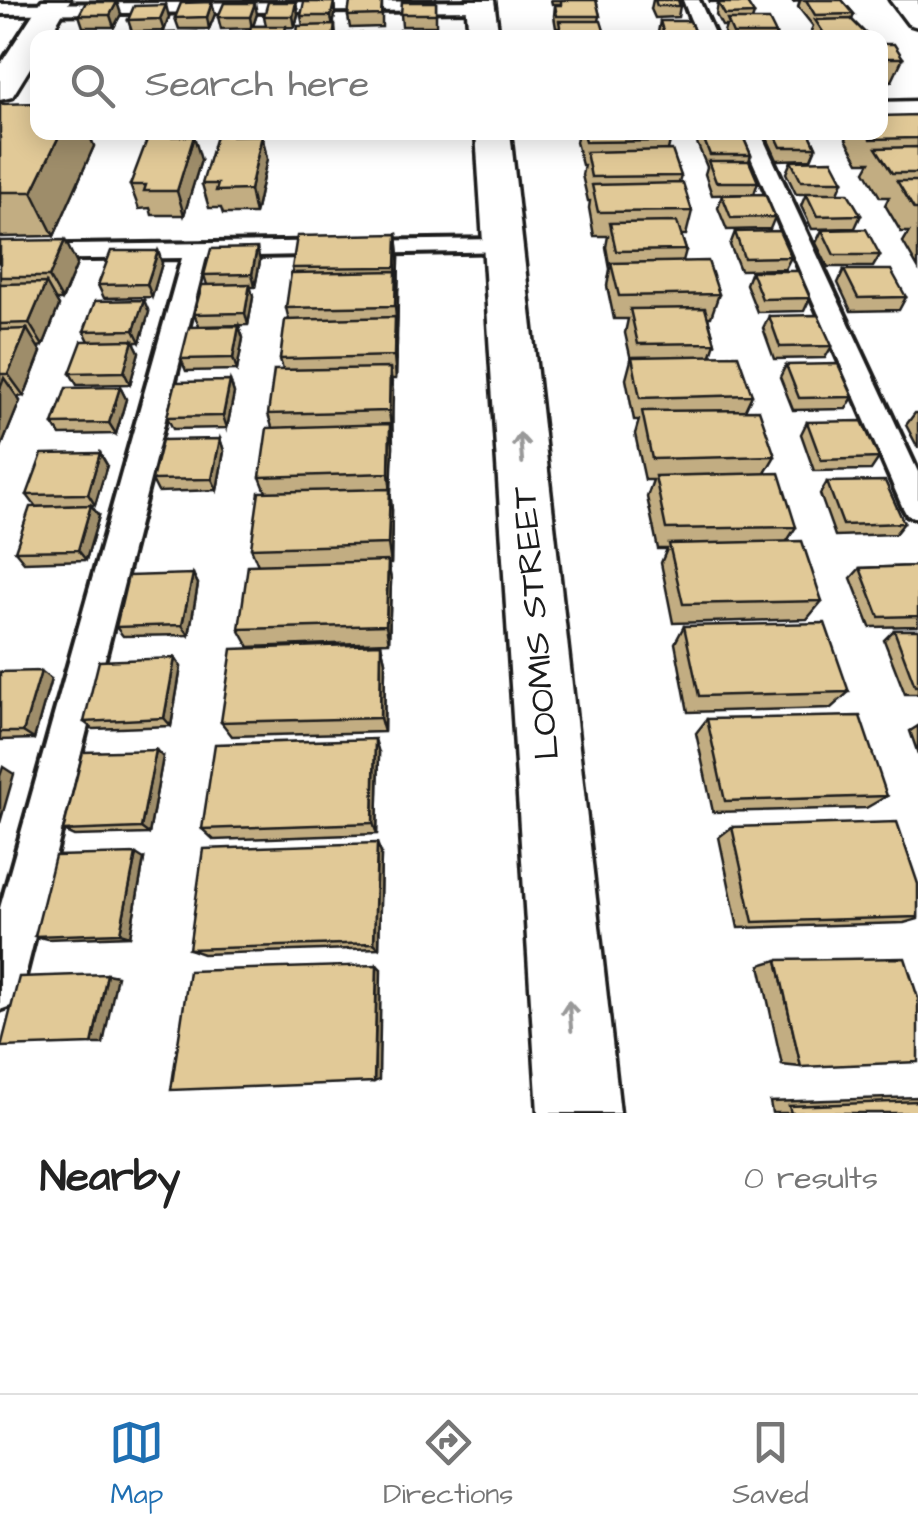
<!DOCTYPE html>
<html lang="en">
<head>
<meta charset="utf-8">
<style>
  body { margin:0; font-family:"Architects Daughter",sans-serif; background:#f6f6f6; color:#222 }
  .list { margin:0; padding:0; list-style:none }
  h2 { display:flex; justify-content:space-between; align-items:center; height:130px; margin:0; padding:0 40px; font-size:42px }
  h2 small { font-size:32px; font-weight:400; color:#767676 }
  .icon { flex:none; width:55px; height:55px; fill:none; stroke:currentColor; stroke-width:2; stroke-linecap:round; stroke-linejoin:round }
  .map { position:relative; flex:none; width:918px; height:1113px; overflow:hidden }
  .search { position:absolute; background:#fff; box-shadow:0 5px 25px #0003; left:30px; right:30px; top:30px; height:110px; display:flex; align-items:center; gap:25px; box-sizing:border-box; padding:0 35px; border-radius:20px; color:#767676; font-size:38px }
  .sheet { height:280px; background:#fff }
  nav { display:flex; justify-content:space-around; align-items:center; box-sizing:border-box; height:140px; border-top:2px solid #e0e0e0; background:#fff; font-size:28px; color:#767676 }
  nav a { display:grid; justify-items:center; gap:5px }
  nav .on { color:#1f6fb2 }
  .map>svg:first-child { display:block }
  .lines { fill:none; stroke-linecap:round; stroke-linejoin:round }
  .service-casing { stroke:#1c1c1c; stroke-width:8 }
  .minor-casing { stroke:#1c1c1c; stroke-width:7 }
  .service { fill:#fff; fill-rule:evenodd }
  .minor { fill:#fff; fill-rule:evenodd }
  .wall { fill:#c2ad82; stroke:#1c1c1c; stroke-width:2.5 }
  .shaded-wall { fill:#9e8d6a; stroke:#1c1c1c; stroke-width:2.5 }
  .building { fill:#e1c997; stroke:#1c1c1c; stroke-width:2.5 }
  .oneway { stroke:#999 }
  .labels { text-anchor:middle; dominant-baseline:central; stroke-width:9; stroke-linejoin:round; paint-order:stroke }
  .street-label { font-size:35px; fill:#1c1c1c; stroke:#fff }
</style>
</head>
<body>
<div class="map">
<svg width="918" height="1113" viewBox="0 0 918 1113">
  <rect width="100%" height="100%" fill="#fff"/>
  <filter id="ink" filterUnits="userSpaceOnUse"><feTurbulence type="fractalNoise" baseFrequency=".01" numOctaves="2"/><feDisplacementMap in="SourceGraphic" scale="20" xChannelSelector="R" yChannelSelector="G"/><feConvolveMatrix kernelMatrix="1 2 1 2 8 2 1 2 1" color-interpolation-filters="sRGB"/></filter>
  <g filter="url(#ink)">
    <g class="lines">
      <defs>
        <g id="service">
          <polygon points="683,0 699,0 716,38 698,38"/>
          <polygon points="487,1 487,9 481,10 0,14 0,4"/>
          <polygon points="740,132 760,132 918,472 918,518 907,515 902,506"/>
          <polygon points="503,239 515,246 511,251 206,257 22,988 16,1004 0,1010 0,908 182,258 0,260 0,246"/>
        </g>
        <g id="minor">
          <polygon points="42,0 70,0 48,38 38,38 38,55 12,97 0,100 0,65"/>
          <polygon points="466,0 494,0 499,38 469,38"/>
          <polygon points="890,0 918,0 918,27 908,24"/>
          <polygon points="918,101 918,121 880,122 880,102"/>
          <polygon points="476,132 510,132 620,1113 538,1113"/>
        </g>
      </defs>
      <!-- service casing -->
      <use href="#service" class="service-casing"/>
      <!-- minor casing -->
      <use href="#minor" class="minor-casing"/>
      <!-- service -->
      <use href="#service" class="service"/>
      <!-- minor -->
      <use href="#minor" class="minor"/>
    </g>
    <!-- wall -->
    <g class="wall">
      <polygon points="125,0 186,0 125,1"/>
      <polygon points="551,0 596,0 600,16 599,21 606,37 612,38 559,38 559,28 556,28 554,16 555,5 560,4 552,4"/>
      <polygon points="653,0 678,0 680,6 678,17 655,18 651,9"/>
      <polygon points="709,0 738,0 738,1 710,2"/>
      <polygon points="792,0 842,0 854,14 852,20 868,36 874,38 815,38 811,31 813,26 798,7 800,1 793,2"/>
      <polygon points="382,1 382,27 350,28 348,16"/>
      <polygon points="296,2 298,14 295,27 221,29 218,17 257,14 253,26 266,26 264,16"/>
      <polygon points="334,2 335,14 333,25 335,25 336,38 296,38 303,26 301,16"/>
      <polygon points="436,2 436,26 402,26 401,14"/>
      <polygon points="718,3 754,14 752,20 776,34 775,38 726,38 724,32 726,26 722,26 716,15"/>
      <polygon points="121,14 114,27 83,27 79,15"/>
      <polygon points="215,14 209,29 179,29 175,18"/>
      <polygon points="169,17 164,31 132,32 128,20"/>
      <polygon points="660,21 695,34 694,38 659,38 658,33"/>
      <polygon points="880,44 903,58 892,81 880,81"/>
      <polygon points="0,104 38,132 88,132 94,146 54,236 0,237"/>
      <polygon points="918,115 918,268 903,242 909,232 901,232 885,205 889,197 880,197 865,171 870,162 859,162 846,139 849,132 880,132"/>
      <polygon points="578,132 668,132 670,141 668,150 681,176 679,183 692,211 686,235 681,235 686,250 683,261 719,294 711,317 708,317 715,343 711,355 752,395 745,410 775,456 765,473 796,527 787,541 822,601 807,619 673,623 661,563 667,549 658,549 647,497 653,480 645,480 635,434 639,420 634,420 626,379 631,360 625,333 628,319 614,319 607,286 610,269 606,247 608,236 594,236 589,208 590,201 588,201 582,175 584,165 582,165 576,142"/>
      <polygon points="700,132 741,132 751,155 749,161 758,182 754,194 712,195 705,174 707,167 697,143"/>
      <polygon points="768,132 809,132 816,147 811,159 777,160 767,138"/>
      <polygon points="262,135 267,159 255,214 223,214 221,208 209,208 202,184"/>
      <polygon points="201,160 184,215 152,215 150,208 139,209 130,185"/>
      <polygon points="791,161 843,181 838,193 861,215 855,228 812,229 801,206 806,194 796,194 786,173"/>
      <polygon points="722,195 775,217 770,229 727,230 718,208"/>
      <polygon points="822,230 880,255 873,267 828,267 816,243"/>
      <polygon points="735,232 791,257 785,269 740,270 730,245"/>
      <polygon points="397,234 399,258 396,379 391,379 393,446 390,494 392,510 391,564 388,564 391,580 389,642 249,647 239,629 258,565 251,548 266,492 260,477 272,427 268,414 283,370 280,359 289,320 286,308 293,273 292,268"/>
      <polygon points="0,241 77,264 62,300 55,300 59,306 43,346 38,347 41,352 24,396 17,397 20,401 0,450"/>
      <polygon points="158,251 162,263 152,297 104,298 98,285"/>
      <polygon points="260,261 255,287 250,287 253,297 248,325 199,326 194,314 207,285 204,275"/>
      <polygon points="844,270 906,297 899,310 851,311 838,283"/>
      <polygon points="751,271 810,298 804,311 757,312 746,284"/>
      <polygon points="149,312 140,342 134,342 139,352 130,384 77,385 70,373 89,341 84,331"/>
      <polygon points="769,316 832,346 825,358 774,359 763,328"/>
      <polygon points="239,326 243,338 237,370 186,371 181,359"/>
      <polygon points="786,365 853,397 846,409 793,410 780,377"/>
      <polygon points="230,381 234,393 227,428 173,429 167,417"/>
      <polygon points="120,387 126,399 116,434 60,435 53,424"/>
      <polygon points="915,413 918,413 918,448 906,425"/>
      <polygon points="807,422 879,458 871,470 814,471 801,434"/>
      <polygon points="220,439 224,451 217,490 158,492 152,480"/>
      <polygon points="100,453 107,465 95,505 36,507 27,495"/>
      <polygon points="827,482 904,523 895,534 835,536 820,494"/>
      <polygon points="99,516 86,560 24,562 15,551"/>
      <polygon points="918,566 918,626 870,627 851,578 860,568"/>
      <polygon points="193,574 198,584 189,635 123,636 116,627"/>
      <polygon points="684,626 849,692 831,708 688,712 675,643"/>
      <polygon points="894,630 918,630 918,694 905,694 884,640"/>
      <polygon points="381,644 385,661 384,732 232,736 221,722"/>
      <polygon points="175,658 181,667 171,726 93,729 84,722"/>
      <polygon points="0,672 51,679 34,739 0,740"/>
      <polygon points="707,719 887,796 866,808 713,812 696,733"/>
      <polygon points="918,726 918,754 910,731"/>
      <polygon points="379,753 377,834 214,840 202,829"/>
      <polygon points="163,757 149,834 74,836 63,831"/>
      <polygon points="732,827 918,884 918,919 904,923 738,928 719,837"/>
      <polygon points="381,853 379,948 203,954 189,949"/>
      <polygon points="144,859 130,936 47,939 35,936"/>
      <polygon points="777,960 801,1067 782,1065 760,965"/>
      <polygon points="918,1097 918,1113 772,1113 770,1102"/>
    </g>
    <!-- shaded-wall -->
    <g class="shaded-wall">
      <polygon points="117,2 121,14 114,27 110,15"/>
      <polygon points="212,2 215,14 209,29 207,17"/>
      <polygon points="296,2 298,14 295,27 293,16"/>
      <polygon points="334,2 335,14 333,28 331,16"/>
      <polygon points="255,3 257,14 252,29 250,17"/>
      <polygon points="166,5 169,17 164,31 160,19"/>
      <polygon points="61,132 88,132 94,146 54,236 32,192"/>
      <polygon points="262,135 267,159 255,214 250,190"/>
      <polygon points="194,136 201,160 184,215 177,191"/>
      <polygon points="397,234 399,258 398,290 396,267"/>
      <polygon points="65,240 77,264 62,300 49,277"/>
      <polygon points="257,248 260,261 255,287 252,274"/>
      <polygon points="158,251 162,263 152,297 147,284"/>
      <polygon points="396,271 398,295 397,329 395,306"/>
      <polygon points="46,283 59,306 43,346 29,323"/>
      <polygon points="250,284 253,297 248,325 245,313"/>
      <polygon points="144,300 149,312 140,342 134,330"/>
      <polygon points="395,317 397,340 396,379 394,356"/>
      <polygon points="239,326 243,338 237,370 233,358"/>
      <polygon points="27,329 41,352 24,396 8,374"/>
      <polygon points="133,340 139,352 130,384 124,372"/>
      <polygon points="390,368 393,391 392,434 389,411"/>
      <polygon points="4,378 20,401 0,450 0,389"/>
      <polygon points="230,381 234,393 227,428 223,416"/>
      <polygon points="120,387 126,399 116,434 109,423"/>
      <polygon points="390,424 393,446 391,494 389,473"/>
      <polygon points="220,439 224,451 217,490 212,479"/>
      <polygon points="100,453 107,465 95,505 88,494"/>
      <polygon points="390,489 392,510 391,564 388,544"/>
      <polygon points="91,505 99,516 86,560 78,550"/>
      <polygon points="388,561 391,580 389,642 386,625"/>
      <polygon points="193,574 198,584 189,635 182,625"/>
      <polygon points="381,644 385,661 384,732 380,718"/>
      <polygon points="175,658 181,667 171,726 164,718"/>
      <polygon points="41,671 51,679 34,739 23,732"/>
      <polygon points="375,739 379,753 377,834 373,823"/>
      <polygon points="156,750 163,757 149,834 141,828"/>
      <polygon points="3,767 14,774 0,823 0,776"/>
      <polygon points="377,843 381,853 379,948 374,943"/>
      <polygon points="136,854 144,859 130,936 120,933"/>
      <polygon points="377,965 381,969 379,1080 374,1082"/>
      <polygon points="107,974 117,976 103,1044 92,1044"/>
    </g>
    <!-- building -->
    <g class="building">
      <polygon points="561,0 596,0 600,16 557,16 555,5 561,5"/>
      <polygon points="655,0 678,0 680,6 657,6"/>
      <polygon points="806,0 842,0 854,14 815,15"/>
      <polygon points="382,1 381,15 348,16 350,2"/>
      <polygon points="86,2 117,2 110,15 79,15"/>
      <polygon points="212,2 207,17 175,18 181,3"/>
      <polygon points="268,2 296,2 293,16 264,16"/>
      <polygon points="304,2 334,2 331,16 301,16"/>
      <polygon points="402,2 436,2 436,14 401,14"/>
      <polygon points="224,3 255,3 250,17 218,17"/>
      <polygon points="718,3 747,3 754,14 725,15"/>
      <polygon points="166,5 160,19 128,20 134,6"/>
      <polygon points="851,19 868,36 836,36 835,38 827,38 815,20"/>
      <polygon points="727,20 769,20 776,34 733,34"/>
      <polygon points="559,21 601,21 606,37 562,38"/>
      <polygon points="660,21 690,21 695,34 664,34"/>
      <polygon points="335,25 333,38 296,38 298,26"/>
      <polygon points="251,26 286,26 284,38 248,38"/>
      <polygon points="399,30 433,30 433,38 398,38"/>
      <polygon points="197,32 196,38 161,38 163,33"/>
      <polygon points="383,33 383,38 349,38 349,34"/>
      <polygon points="67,34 103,34 101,38 65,38"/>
      <polygon points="243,34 242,38 207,38 208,35"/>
      <polygon points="116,36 150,36 150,38 115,38"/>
      <polygon points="836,36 873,36 874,38 837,38"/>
      <polygon points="880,44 894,44 903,58 880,58"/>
      <polygon points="38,103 38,132 61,132 32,192 0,192 0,104"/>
      <polygon points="918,115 918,138 870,139 866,132 880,132 880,116"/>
      <polygon points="583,132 668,132 670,141 585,142"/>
      <polygon points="701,132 741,132 751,155 710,155"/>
      <polygon points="774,132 809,132 816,147 781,147"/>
      <polygon points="262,135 250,190 216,191 218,184 202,184 216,136"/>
      <polygon points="194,136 177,191 144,191 146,185 130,185 148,137"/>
      <polygon points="918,147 918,173 892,173 876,148"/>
      <polygon points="672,150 681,176 591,177 586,152"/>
      <polygon points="832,160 843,181 801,181 791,161"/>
      <polygon points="708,161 749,161 758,182 716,182"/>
      <polygon points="897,181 918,181 918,209 914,209"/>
      <polygon points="683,183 692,211 598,212 592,185"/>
      <polygon points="806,193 848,193 861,215 817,216"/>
      <polygon points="765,194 775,217 731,218 722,195"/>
      <polygon points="677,222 686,250 616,251 610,223"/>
      <polygon points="866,229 880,255 834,255 822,230"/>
      <polygon points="779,231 791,257 744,258 735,232"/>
      <polygon points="397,234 396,267 292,268 297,236"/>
      <polygon points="65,240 49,277 0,277 0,241"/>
      <polygon points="257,248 252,274 204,275 211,249"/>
      <polygon points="111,251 158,251 147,284 98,285"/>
      <polygon points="708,261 719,294 619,296 611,263"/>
      <polygon points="844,270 891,270 906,297 858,298"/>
      <polygon points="396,271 395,306 286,308 291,273"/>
      <polygon points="751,271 798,271 810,298 762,299"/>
      <polygon points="46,283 29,323 0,324 0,284"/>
      <polygon points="250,284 245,313 194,314 202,285"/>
      <polygon points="144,300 134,330 84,331 95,301"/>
      <polygon points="705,308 715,343 638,344 630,309"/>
      <polygon points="818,315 832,346 780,347 769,316"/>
      <polygon points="395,317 394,356 280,359 285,320"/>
      <polygon points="239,326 233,358 181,359 189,327"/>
      <polygon points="27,329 8,374 0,374 0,330"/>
      <polygon points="133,340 124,372 70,373 82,341"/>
      <polygon points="738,355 752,395 640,398 632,357"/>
      <polygon points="838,364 853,397 799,398 786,365"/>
      <polygon points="390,368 389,411 268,414 274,370"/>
      <polygon points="230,381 223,416 167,417 176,382"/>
      <polygon points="120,387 109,423 53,424 66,388"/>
      <polygon points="759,410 775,456 652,459 642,411"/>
      <polygon points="862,421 879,458 821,460 807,422"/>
      <polygon points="390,424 389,473 260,477 267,428"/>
      <polygon points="220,439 212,479 152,480 162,440"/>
      <polygon points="100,453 88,494 27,495 42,454"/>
      <polygon points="779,473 796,527 666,529 655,476"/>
      <polygon points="885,481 904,523 843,525 827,482"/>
      <polygon points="390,489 388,544 251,548 259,492"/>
      <polygon points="91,505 78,550 15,551 30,507"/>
      <polygon points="802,541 822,601 683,604 669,544"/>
      <polygon points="388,561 386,625 239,629 248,565"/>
      <polygon points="918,566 918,616 879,617 860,568"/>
      <polygon points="193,574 182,625 116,627 128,576"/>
      <polygon points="825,623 849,692 699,696 684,626"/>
      <polygon points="894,630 918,630 918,686 915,686"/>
      <polygon points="381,644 380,718 221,722 232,649"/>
      <polygon points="175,658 164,718 84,722 99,661"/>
      <polygon points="41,671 23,732 0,732 0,672"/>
      <polygon points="860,716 887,796 725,801 707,719"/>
      <polygon points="375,739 373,823 202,829 215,744"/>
      <polygon points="156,750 141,828 63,831 83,752"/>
      <polygon points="897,822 918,884 918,917 753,922 732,827"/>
      <polygon points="377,843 374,943 189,949 203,849"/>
      <polygon points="136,854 120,933 35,936 55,856"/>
      <polygon points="905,958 918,998 918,1062 801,1067 777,960"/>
      <polygon points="377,965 374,1082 171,1090 189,971"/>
      <polygon points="107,974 92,1044 1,1047 19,977"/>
      <polygon points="918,1101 918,1113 791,1113 789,1106"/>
    </g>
    <!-- one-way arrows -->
    <defs><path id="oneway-shaft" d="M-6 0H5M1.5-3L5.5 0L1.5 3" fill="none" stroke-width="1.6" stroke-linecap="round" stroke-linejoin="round" transform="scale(2.5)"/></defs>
    <g class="oneway">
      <use href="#oneway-shaft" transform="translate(521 448) rotate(-95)"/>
      <use href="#oneway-shaft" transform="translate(570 1016) rotate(-95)"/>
    </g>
  </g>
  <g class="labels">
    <!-- street labels -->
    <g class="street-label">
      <text transform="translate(536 623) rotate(-95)">LOOMIS STREET</text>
    </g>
  </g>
</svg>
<div class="search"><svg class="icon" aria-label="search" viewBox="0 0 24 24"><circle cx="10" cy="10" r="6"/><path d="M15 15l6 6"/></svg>Search here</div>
</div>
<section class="sheet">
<h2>Nearby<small>0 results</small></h2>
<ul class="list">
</ul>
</section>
<nav>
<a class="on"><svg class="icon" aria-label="map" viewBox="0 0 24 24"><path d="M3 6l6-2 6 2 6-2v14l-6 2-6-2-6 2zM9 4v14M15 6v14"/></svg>Map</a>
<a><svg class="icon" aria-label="directions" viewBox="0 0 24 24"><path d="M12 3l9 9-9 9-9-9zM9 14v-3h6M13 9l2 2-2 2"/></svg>Directions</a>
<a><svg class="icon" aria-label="saved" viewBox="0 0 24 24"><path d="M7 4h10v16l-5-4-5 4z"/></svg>Saved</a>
</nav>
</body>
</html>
